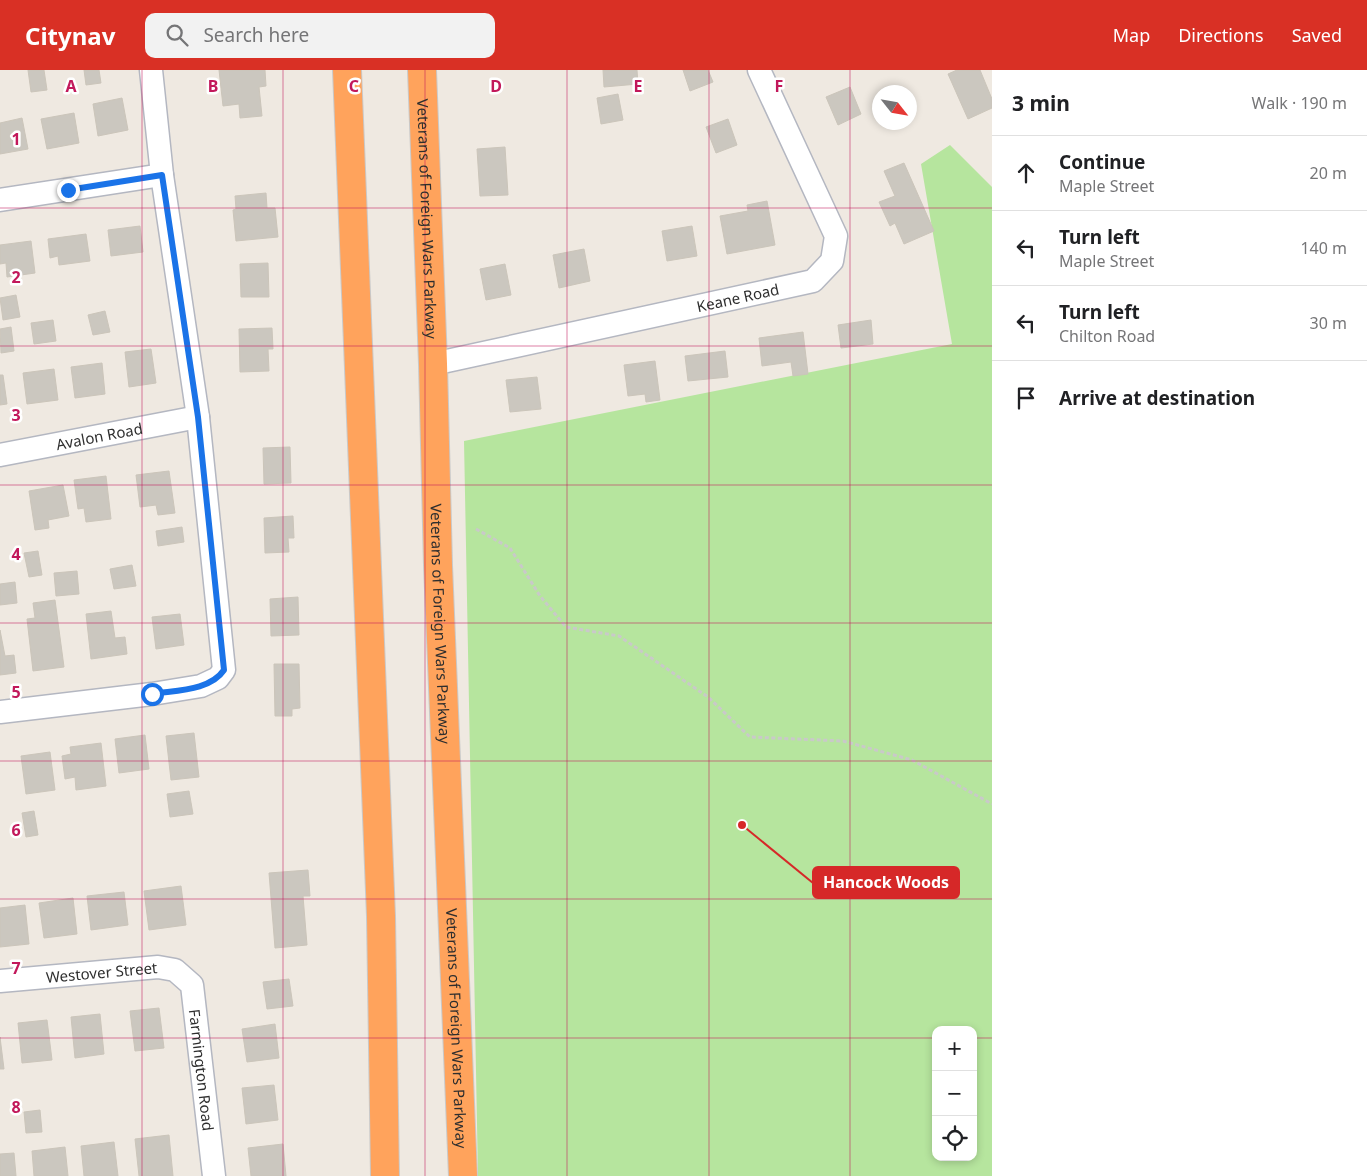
<!DOCTYPE html>
<html lang="en">
<head>
<meta charset="utf-8">
<style>
  body { margin:0; font-family:"Noto Sans",sans-serif; background:#f2f2f2; color:#202124 }
  .controls { position:absolute; right:15px; bottom:15px; display:grid; overflow:hidden; border-radius:10px; box-shadow:0 2px 8px #0003 }
  .controls button { width:45px; height:45px; display:grid; place-items:center; padding:0; border:0; border-bottom:1px solid #e0e0e0; background:#fff; color:#202124; font:25px sans-serif }
  .compass { position:absolute; left:872px; top:15px; width:45px; height:45px; border-radius:50%; background:#fff; box-shadow:0 2px 8px #0003; rotate:121deg }
  .stop { position:absolute; width:15px; height:15px; margin:-11px; border:4px solid #1a73e8; border-radius:50%; background:#fff }
  .stop.end { background:#1a73e8; border-color:#fff; box-shadow:0 1px 5px #0008 }
  .list { margin:0; padding:0; list-style:none }
  h2 { display:flex; justify-content:space-between; align-items:center; height:65px; margin:0; padding:0 20px; font-size:21px }
  h2 small { font-size:16px; font-weight:400; color:#757577 }
  .list li { display:grid; grid-template-columns:32px 1fr auto; gap:15px; align-items:center; box-sizing:border-box; height:75px; padding:0 20px; border-top:1px solid #e0e0e0 }
  .list b { display:block; font-size:19px; white-space:nowrap }
  .list p { margin:0; font-size:16px; white-space:nowrap; color:#757577 }
  .list em { font-size:16px; font-style:normal; color:#757577 }
  .icon { flex:none; width:28px; height:28px; fill:none; stroke:currentColor; stroke-width:2; stroke-linecap:round; stroke-linejoin:round }
  .map { position:relative; flex:none; width:992px; height:1106px; overflow:hidden }
  header { display:flex; align-items:center; gap:30px; box-sizing:border-box; height:70px; padding:0 25px; background:#d93025; color:#fff }
  header strong { font-size:24px }
  nav { display:flex; gap:28px; margin-inline-start:auto; font-size:18px }
  .search { width:350px; height:45px; background:#f2f2f2; display:flex; align-items:center; gap:12px; box-sizing:border-box; padding:0 18px; border-radius:10px; color:#757577; font-size:19px }
  main { display:flex }
  aside { flex:1; background:#fff }
  .map>svg:first-child { display:block }
  .green { fill:#b6e59e; fill-rule:evenodd }
  .building { fill:#cbc7bf; stroke:#cbc5ba }
  .lines { fill:none; stroke-linecap:round; stroke-linejoin:round }
  .street-casing { stroke:#b4b7c1; stroke-width:25 }
  .highway-casing { stroke:#c9c9c9; stroke-width:30 }
  .path { stroke:#c9c9c9; stroke-width:3; stroke-dasharray:4 2.5; stroke-linecap:butt }
  .street { stroke:#fff; stroke-width:22 }
  .highway { stroke:#ffa35c; stroke-width:28 }
  .route { stroke:#1a73e8; stroke-width:6 }
  .grid { fill:none; stroke:#c2185b; stroke-width:1; stroke-opacity:0.55 }
  .labels { text-anchor:middle; dominant-baseline:central; stroke-width:5; stroke-linejoin:round; paint-order:stroke }
  .street-label { font-size:15px; fill:#2e2e2e; stroke:#fff }
  .grid-label { font-size:16px; text-anchor:middle; font-weight:bold; fill:#c2185b; stroke:#fff; stroke-width:5; stroke-linejoin:round; paint-order:stroke }
  .leader { fill:none; stroke:#d62828; stroke-width:2 }
  .callout-dot { fill:#d62828; stroke:#fff; stroke-width:2 }
  .callout { fill:#d62828; stroke:#d62828; stroke-width:2 }
  .callout-label { font-size:16px; text-anchor:middle; font-weight:bold; fill:#fff }
</style>
</head>
<body>
<header>
<strong>Citynav</strong>
<div class="search"><svg class="icon" aria-label="search" viewBox="0 0 24 24"><circle cx="10" cy="10" r="6"/><path d="M15 15l6 6"/></svg>Search here</div>
<nav><a>Map</a><a>Directions</a><a>Saved</a></nav>
</header>
<main>
<div class="map">
<svg width="992" height="1106" viewBox="0 0 992 1106">
  <rect width="100%" height="100%" fill="#efe9e1"/>
  <!-- green -->
  <path class="green" d="M950 75 992 117V1106H478L464 371 952 274 921 94ZM936 960H973V1087H936Z"/>
  <!-- building -->
  <g class="building">
    <polygon points="28,0 44,0 47,20 31,22"/>
    <polygon points="84,0 99,0 101,13 86,15"/>
    <polygon points="219,0 265,0 266,16 259,17 262,46 240,48 239,34 223,36"/>
    <polygon points="603,0 637,0 638,14 604,17"/>
    <polygon points="683,0 708,0 713,12 690,21"/>
    <polygon points="957,0 980,0 992,29 992,38 968,49 948,4"/>
    <polygon points="850,17 861,44 838,55 826,27"/>
    <polygon points="618,24 623,50 601,54 597,28"/>
    <polygon points="122,28 128,60 98,66 93,34"/>
    <polygon points="74,43 79,73 47,79 41,49"/>
    <polygon points="22,48 28,79 0,84 0,53"/>
    <polygon points="728,49 737,75 716,83 706,57"/>
    <polygon points="505,77 508,125 480,126 477,79"/>
    <polygon points="904,93 934,161 904,174 895,153 890,156 879,132 895,126 884,101"/>
    <polygon points="266,123 267,138 275,138 278,167 236,171 233,140 236,139 235,126"/>
    <polygon points="767,131 775,175 727,184 720,146 748,141 747,135"/>
    <polygon points="140,156 143,182 111,186 108,160"/>
    <polygon points="692,156 697,186 667,191 662,161"/>
    <polygon points="86,164 90,191 59,195 58,186 50,188 48,169"/>
    <polygon points="31,171 35,203 7,207 6,193 0,194 0,175"/>
    <polygon points="584,179 590,211 559,218 553,185"/>
    <polygon points="268,193 269,227 241,227 240,194"/>
    <polygon points="505,194 511,225 486,230 480,199"/>
    <polygon points="16,225 20,247 3,250 0,228"/>
    <polygon points="105,241 110,262 93,265 88,245"/>
    <polygon points="53,250 56,271 34,274 31,253"/>
    <polygon points="871,250 873,274 841,278 838,255"/>
    <polygon points="11,257 14,281 1,283 0,259"/>
    <polygon points="272,258 273,279 268,279 269,301 240,302 239,259"/>
    <polygon points="803,262 808,304 793,306 791,292 762,296 759,268"/>
    <polygon points="151,279 156,313 129,317 125,282"/>
    <polygon points="725,281 728,307 688,311 685,286"/>
    <polygon points="655,291 660,330 646,332 645,324 628,326 624,295"/>
    <polygon points="102,293 105,324 75,328 71,297"/>
    <polygon points="54,299 58,330 27,334 23,303"/>
    <polygon points="0,305 3,305 7,334 0,335"/>
    <polygon points="537,307 541,339 510,342 506,310"/>
    <polygon points="290,377 291,413 264,414 263,378"/>
    <polygon points="169,401 175,443 158,445 156,435 140,437 136,405"/>
    <polygon points="106,406 111,449 86,452 84,438 78,439 74,410"/>
    <polygon points="63,415 69,446 48,450 49,458 35,460 29,421"/>
    <polygon points="293,446 294,468 288,468 289,482 265,483 264,448"/>
    <polygon points="182,457 184,472 158,476 156,461"/>
    <polygon points="38,481 42,505 29,507 24,483"/>
    <polygon points="132,495 136,516 114,519 110,499"/>
    <polygon points="77,501 79,524 56,526 54,503"/>
    <polygon points="15,512 17,533 0,535 0,514"/>
    <polygon points="298,527 299,565 271,566 270,529"/>
    <polygon points="55,530 64,597 33,601 27,549 35,548 33,533"/>
    <polygon points="111,541 115,568 125,567 127,584 91,589 86,544"/>
    <polygon points="180,544 184,575 156,579 152,547"/>
    <polygon points="0,560 5,586 14,585 16,603 0,605"/>
    <polygon points="274,594 299,594 300,638 292,639 292,646 275,646"/>
    <polygon points="194,663 199,707 171,710 166,666"/>
    <polygon points="145,665 149,699 119,703 115,669"/>
    <polygon points="101,673 106,716 76,720 75,707 65,709 62,686 71,684 70,677"/>
    <polygon points="50,682 55,720 26,724 21,686"/>
    <polygon points="189,721 193,744 170,747 167,724"/>
    <polygon points="34,741 38,765 26,767 22,743"/>
    <polygon points="308,800 310,826 303,826 307,875 275,878 269,803"/>
    <polygon points="181,816 186,855 149,860 144,821"/>
    <polygon points="124,822 128,855 91,860 87,826"/>
    <polygon points="73,828 77,864 44,868 39,833"/>
    <polygon points="25,835 29,874 0,877 0,838"/>
    <polygon points="289,909 293,936 267,939 263,912"/>
    <polygon points="159,938 164,978 135,981 130,941"/>
    <polygon points="100,944 104,984 75,988 71,947"/>
    <polygon points="47,950 52,990 22,993 18,953"/>
    <polygon points="275,954 279,988 247,992 242,959"/>
    <polygon points="0,967 4,999 0,999"/>
    <polygon points="274,1015 278,1050 246,1054 242,1018"/>
    <polygon points="40,1040 42,1062 26,1063 24,1042"/>
    <polygon points="169,1065 173,1106 139,1106 135,1069"/>
    <polygon points="114,1072 118,1106 84,1106 81,1076"/>
    <polygon points="283,1074 286,1106 251,1106 248,1078"/>
    <polygon points="65,1077 68,1106 34,1106 32,1081"/>
    <polygon points="14,1083 16,1106 0,1106 0,1084"/>
  </g>
  <g class="lines">
    <defs>
      <g id="street">
        <polyline points="0,130 162,105"/>
        <path id="s1" d="M433 294 813 211 832 191 836 166 759 0"/>
        <path id="s2" d="M0 385 198 347"/>
        <polyline points="0,642 152,624 201,616 218,608 224,600 198,347 162,105 151,0"/>
        <path id="s3" d="M0 911 158 897 175 900 192 915 214 1106"/>
      </g>
      <g id="highway">
        <polyline points="347,0 381,846 385,1106"/>
        <path id="s4" d="M422 0 433 294 438 495 463 1106"/>
      </g>
    </defs>
    <!-- street casing -->
    <use href="#street" class="street-casing"/>
    <!-- highway casing -->
    <use href="#highway" class="highway-casing"/>
    <!-- path -->
    <polyline class="path" points="476,459 510,478 540,526 566,557 619,566 708,627 750,667 843,671 912,690 992,734"/>
    <!-- street -->
    <use href="#street" class="street"/>
    <!-- highway -->
    <use href="#highway" class="highway"/>
  </g>
  <g class="lines">
    <!-- route -->
    <path class="route" d="M68 120 162 105 198 347 224 600C210 621 175 620 152 624"/>
  </g>
  <!-- grid -->
  <path class="grid" d="M142 0V1106M283 0V1106M425 0V1106M567 0V1106M709 0V1106M850 0V1106M0 138H992M0 276H992M0 415H992M0 553H992M0 691H992M0 829H992M0 968H936M973 968H992"/>
  <g class="labels">
    <!-- street labels -->
    <g class="street-label">
      <text stroke="none"><textPath href="#s4" startOffset="149">Veterans of Foreign Wars Parkway</textPath></text>
      <text stroke="none"><textPath href="#s1" startOffset="312">Keane Road</textPath></text>
      <text stroke="none"><textPath href="#s2" startOffset="101">Avalon Road</textPath></text>
      <text stroke="none"><textPath href="#s4" startOffset="554">Veterans of Foreign Wars Parkway</textPath></text>
      <text stroke="none"><textPath href="#s3" startOffset="102">Westover Street</textPath></text>
      <text stroke="none"><textPath href="#s4" startOffset="959">Veterans of Foreign Wars Parkway</textPath></text>
      <text stroke="none"><textPath href="#s3" startOffset="284">Farmington Road</textPath></text>
    </g>
  </g>
  <g class="grid-label">
    <text x="71" y="22">A</text>
    <text x="213" y="22">B</text>
    <text x="354" y="22">C</text>
    <text x="496" y="22">D</text>
    <text x="638" y="22">E</text>
    <text x="779" y="22">F</text>
    <text x="16" y="75">1</text>
    <text x="16" y="213">2</text>
    <text x="16" y="351">3</text>
    <text x="16" y="490">4</text>
    <text x="16" y="628">5</text>
    <text x="16" y="766">6</text>
    <text x="16" y="904">7</text>
    <text x="16" y="1043">8</text>
  </g>
  <!-- callouts -->
  <path class="leader" d="M742 755L813 813"/>
  <circle class="callout-dot" cx="742" cy="755" r="5"/>
  <rect class="callout" x="813" y="797" width="146" height="31" rx="5"/>
  <g class="callout-label">
    <text x="886" y="818">Hancock Woods</text>
  </g>
</svg>
<div class="controls">
<button>+</button>
<button>−</button>
<button><svg class="icon" aria-label="locate" viewBox="0 0 24 24"><circle cx="12" cy="12" r="6"/><path d="M12 2v4M12 18v4M2 12h4M18 12h4"/></svg></button>
</div>
<svg class="compass" viewBox="-18 -18 36 36"><path d="M0-13l5 13h-10z" fill="#e53935"/><path d="M0 13l5-13h-10z" fill="#757577"/></svg>
<div class="stop" style="left:152px;top:624px"></div>
<div class="stop end" style="left:68px;top:120px"></div>
</div>
<aside>
<h2>3 min<small>Walk · 190 m</small></h2>
<ul class="list">
<li><svg class="icon" aria-label="ahead" viewBox="0 0 24 24"><path d="M12 20V5M6 11l6-6 6 6"/></svg><div><b>Continue</b><p>Maple Street</p></div><em>20 m</em></li>
<li><svg class="icon" aria-label="left" viewBox="0 0 24 24"><path d="M17 20v-9H6M10 6l-5 5 5 5"/></svg><div><b>Turn left</b><p>Maple Street</p></div><em>140 m</em></li>
<li><svg class="icon" aria-label="left" viewBox="0 0 24 24"><path d="M17 20v-9H6M10 6l-5 5 5 5"/></svg><div><b>Turn left</b><p>Chilton Road</p></div><em>30 m</em></li>
<li><svg class="icon" aria-label="arrive" viewBox="0 0 24 24"><path d="M6 21V4h12l-3 4 3 4H6"/></svg><div><b>Arrive at destination</b></div></li>
</ul>
</aside>
</main>
</body>
</html>
